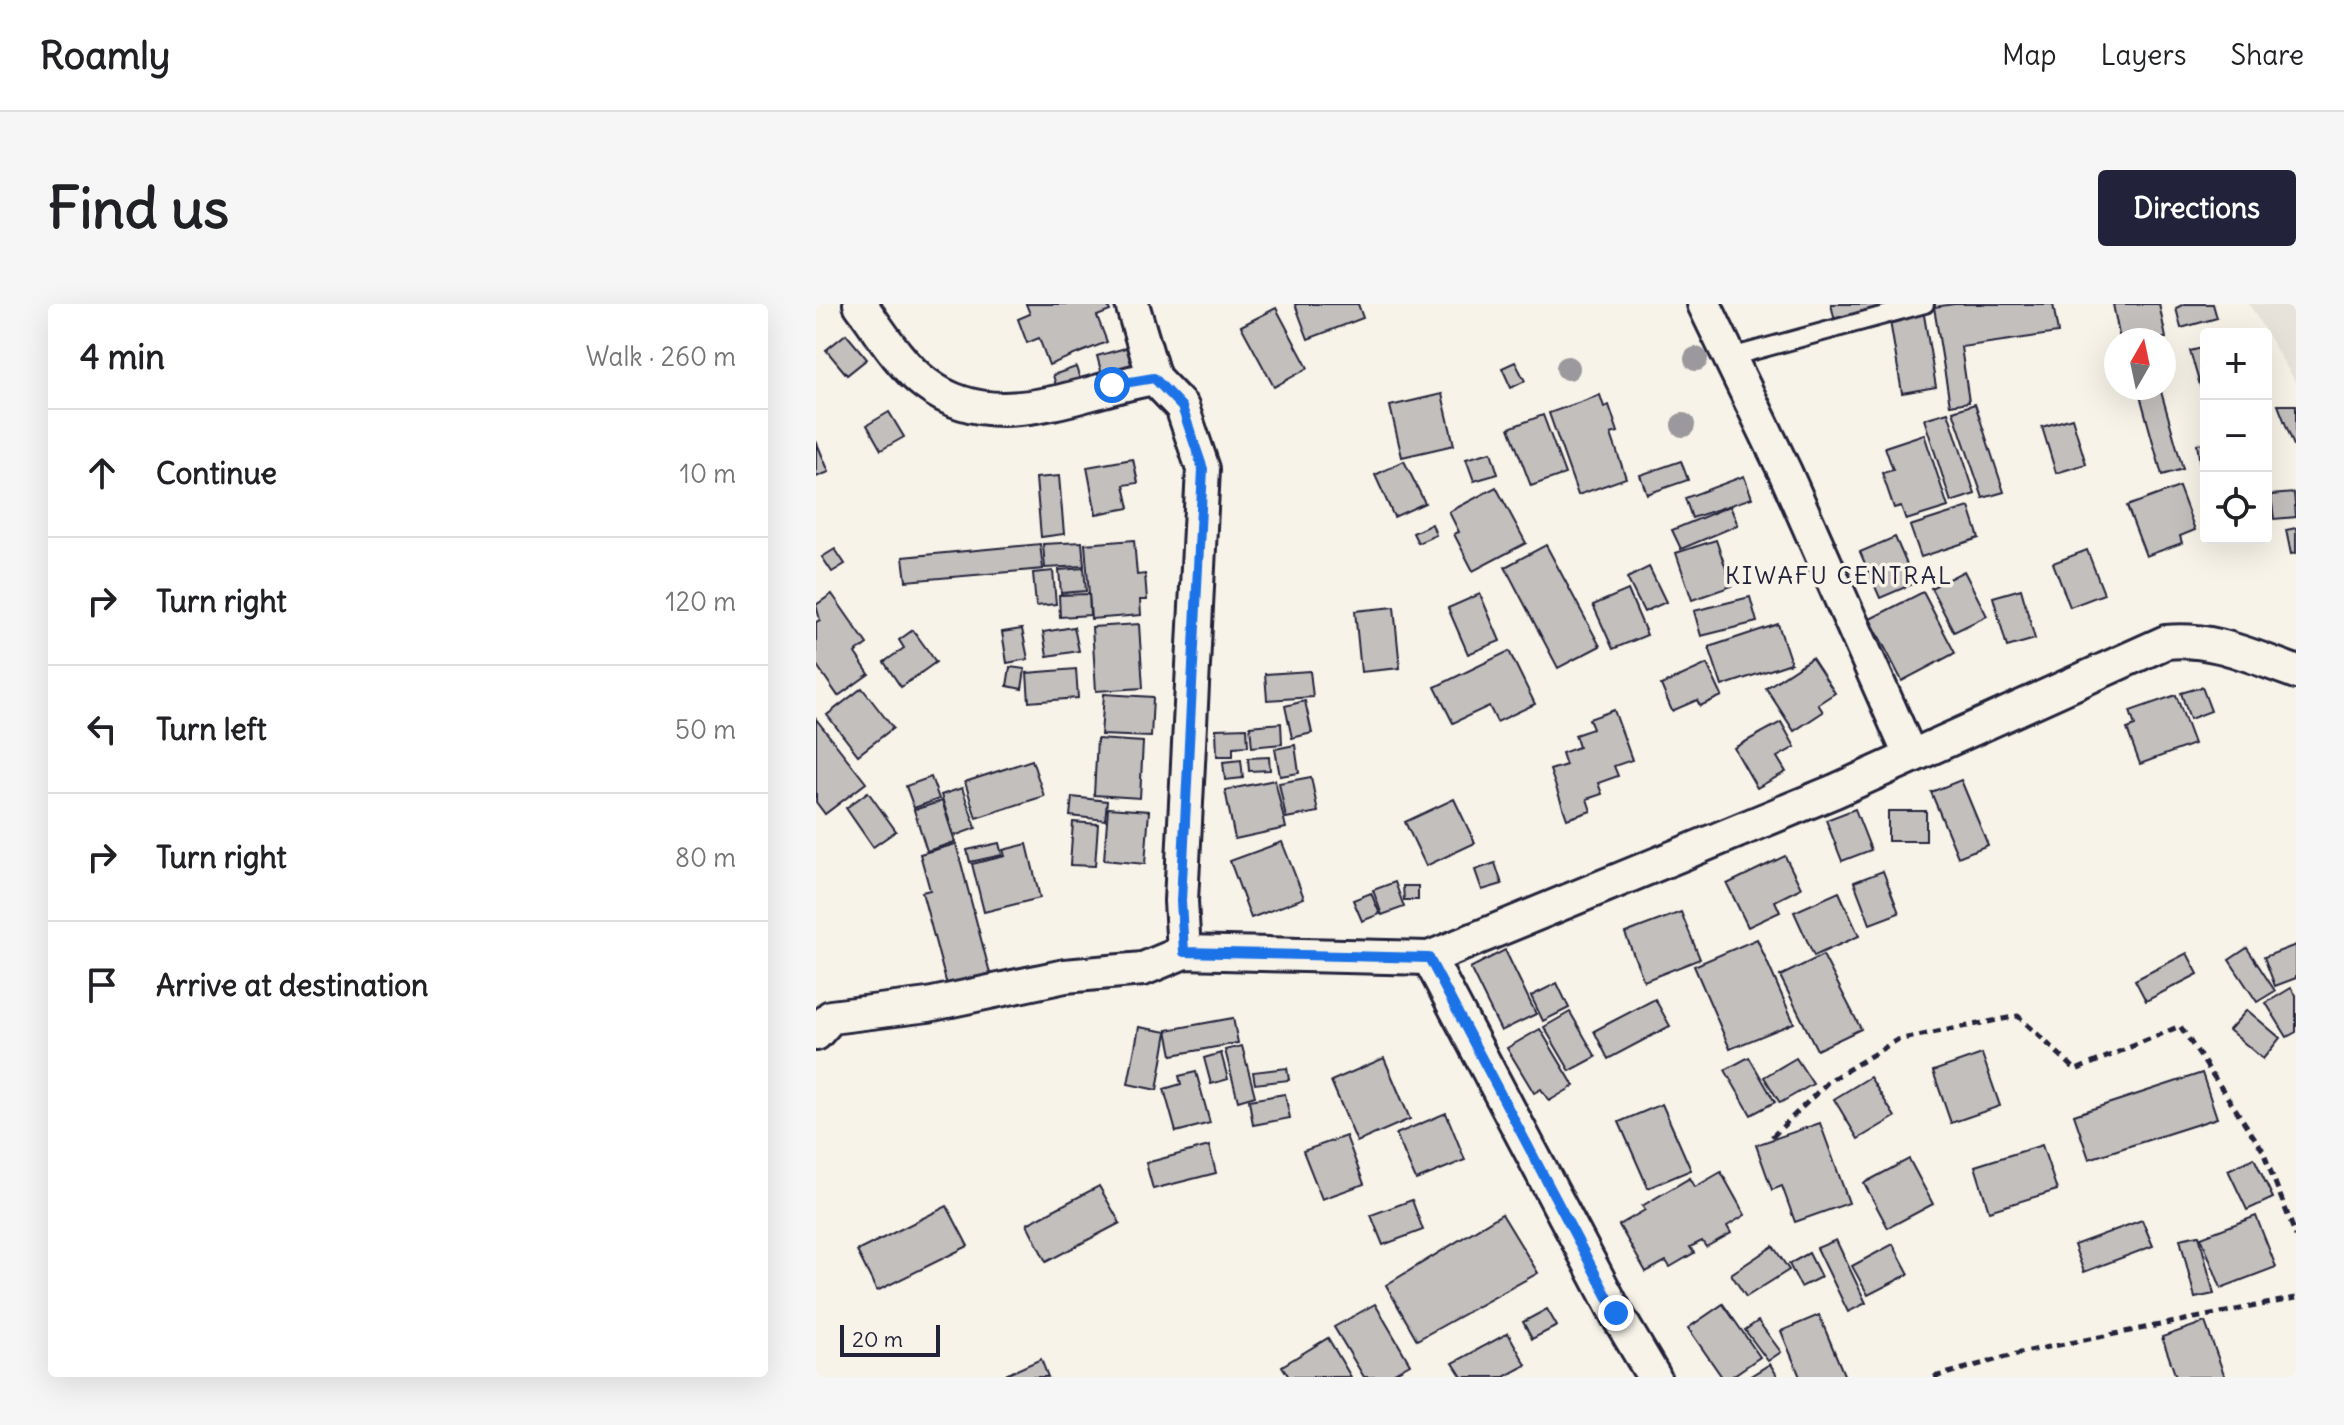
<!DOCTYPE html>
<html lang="en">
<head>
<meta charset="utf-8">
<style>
  body { margin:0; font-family:Delius,sans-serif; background:#f6f6f6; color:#202124 }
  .controls { position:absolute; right:24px; top:24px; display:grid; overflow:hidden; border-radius:8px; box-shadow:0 8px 32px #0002 }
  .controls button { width:72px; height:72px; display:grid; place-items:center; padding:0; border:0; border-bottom:2px solid #e0e0e0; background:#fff; color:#202124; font:40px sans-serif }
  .compass { position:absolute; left:1288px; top:24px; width:72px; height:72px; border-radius:50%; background:#fff; box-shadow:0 8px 32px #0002; rotate:9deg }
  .scale { position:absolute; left:24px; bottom:20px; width:100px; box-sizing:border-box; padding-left:8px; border:4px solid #22223b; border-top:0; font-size:22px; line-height:28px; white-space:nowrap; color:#22223b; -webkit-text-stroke:6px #f7f3e8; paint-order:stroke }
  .stop { position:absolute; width:24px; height:24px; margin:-18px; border:6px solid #1a73e8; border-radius:50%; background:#fff }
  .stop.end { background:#1a73e8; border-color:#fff; box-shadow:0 2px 8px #0008 }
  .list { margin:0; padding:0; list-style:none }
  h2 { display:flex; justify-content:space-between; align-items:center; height:104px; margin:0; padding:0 32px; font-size:34px }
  h2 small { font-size:26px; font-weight:400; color:#757577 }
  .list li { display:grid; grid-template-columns:52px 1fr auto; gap:24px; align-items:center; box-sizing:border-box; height:128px; padding:0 32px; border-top:2px solid #e0e0e0 }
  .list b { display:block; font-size:30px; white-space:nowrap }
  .list em { font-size:26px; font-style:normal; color:#757577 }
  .icon { flex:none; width:44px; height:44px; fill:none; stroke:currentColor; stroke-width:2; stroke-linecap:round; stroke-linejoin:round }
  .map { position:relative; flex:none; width:1480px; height:1073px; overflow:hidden; border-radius:8px }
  header { display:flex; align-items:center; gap:48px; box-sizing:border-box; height:112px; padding:0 40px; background:#fff; border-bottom:2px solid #e0e0e0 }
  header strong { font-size:38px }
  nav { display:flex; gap:44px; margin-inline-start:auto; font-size:28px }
  .intro { display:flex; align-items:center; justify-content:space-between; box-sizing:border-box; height:192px; padding:0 48px }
  h1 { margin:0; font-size:56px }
  .button { padding:20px 36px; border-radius:8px; background:#22223b; color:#fff; font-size:28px; font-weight:700 }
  main { display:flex; gap:48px; padding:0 48px }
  aside { flex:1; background:#fff; border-radius:8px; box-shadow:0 8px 32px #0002 }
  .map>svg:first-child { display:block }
  .built { fill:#e7e3db }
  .building { fill:#c2bfbd; stroke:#22223b; stroke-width:2 }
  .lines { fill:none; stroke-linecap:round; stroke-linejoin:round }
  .lane-casing { stroke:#22223b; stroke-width:22 }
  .street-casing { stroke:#22223b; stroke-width:38 }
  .path { stroke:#22223b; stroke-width:5; stroke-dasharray:8 6; stroke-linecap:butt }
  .lane { stroke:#f7f3e8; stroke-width:16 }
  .street { stroke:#f7f3e8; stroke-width:32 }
  .tree { fill:#9b999d }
  .route { stroke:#1a73e8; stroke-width:10 }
  .labels { text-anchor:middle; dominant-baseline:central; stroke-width:7; stroke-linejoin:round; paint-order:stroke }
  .quarter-label { font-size:24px; letter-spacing:2px; fill:#22223b; stroke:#f7f3e8 }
</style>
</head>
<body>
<header>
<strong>Roamly</strong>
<nav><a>Map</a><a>Layers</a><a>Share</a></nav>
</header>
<div class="intro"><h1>Find us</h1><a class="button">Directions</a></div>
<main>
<aside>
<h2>4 min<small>Walk · 260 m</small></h2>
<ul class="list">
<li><svg class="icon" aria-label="ahead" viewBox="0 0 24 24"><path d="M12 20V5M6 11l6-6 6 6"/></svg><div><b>Continue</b></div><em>10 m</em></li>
<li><svg class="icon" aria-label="right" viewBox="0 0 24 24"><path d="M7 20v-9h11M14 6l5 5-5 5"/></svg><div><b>Turn right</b></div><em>120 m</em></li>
<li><svg class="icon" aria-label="left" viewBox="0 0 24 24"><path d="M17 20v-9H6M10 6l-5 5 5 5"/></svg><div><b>Turn left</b></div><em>50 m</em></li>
<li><svg class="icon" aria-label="right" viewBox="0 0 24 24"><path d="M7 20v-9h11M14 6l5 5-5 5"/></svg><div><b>Turn right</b></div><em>80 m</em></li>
<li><svg class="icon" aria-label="arrive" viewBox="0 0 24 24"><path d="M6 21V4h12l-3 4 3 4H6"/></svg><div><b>Arrive at destination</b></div></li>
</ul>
</aside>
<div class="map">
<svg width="1480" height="1073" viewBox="0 0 1480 1073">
  <rect width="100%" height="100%" fill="#f7f3e8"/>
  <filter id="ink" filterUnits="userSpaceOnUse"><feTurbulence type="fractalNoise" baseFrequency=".0125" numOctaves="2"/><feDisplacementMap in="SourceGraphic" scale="16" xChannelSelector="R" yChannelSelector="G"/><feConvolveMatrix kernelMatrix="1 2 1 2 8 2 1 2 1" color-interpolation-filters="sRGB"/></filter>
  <g filter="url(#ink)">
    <!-- built -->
    <polygon class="built" points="1433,0 1480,0 1480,79"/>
    <!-- building -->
    <g class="building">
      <polygon points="210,0 291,0 294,7 281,12 291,38 233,61 223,34 211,39 202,15 214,10"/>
      <polygon points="479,0 542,0 547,14 492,35"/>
      <polygon points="1015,0 1065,0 1068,12 1020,22"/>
      <polygon points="1138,0 1237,0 1242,29 1145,43 1153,98 1134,101 1118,3"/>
      <polygon points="1297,0 1343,0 1350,34 1304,36"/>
      <polygon points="1368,0 1397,0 1401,14 1365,24 1360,4"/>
      <polygon points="460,4 492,64 458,83 425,22"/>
      <polygon points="1107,5 1120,83 1086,89 1073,11"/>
      <polygon points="30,30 51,55 31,71 10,46"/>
      <polygon points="320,41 326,64 287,74 281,52"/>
      <polygon points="1390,43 1390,87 1386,88 1374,47"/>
      <polygon points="699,58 709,77 695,84 686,64"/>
      <polygon points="260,63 265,78 241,85 237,71"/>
      <polygon points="1322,84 1344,84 1367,165 1346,171"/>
      <polygon points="626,90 638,141 586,153 574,102"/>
      <polygon points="784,91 788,103 793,101 802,128 795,130 810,174 762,191 733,109"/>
      <polygon points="1159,100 1188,188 1167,194 1137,107"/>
      <polygon points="1462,101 1480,101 1480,147"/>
      <polygon points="73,108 88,133 65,146 51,121"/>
      <polygon points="1132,108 1159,190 1135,198 1108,115"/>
      <polygon points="727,111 749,170 715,182 693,124"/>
      <polygon points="1256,114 1270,160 1240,169 1226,123"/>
      <polygon points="1108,130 1132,203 1090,216 1085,202 1078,204 1066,169 1077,166 1069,143"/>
      <polygon points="0,137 13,168 0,173"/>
      <polygon points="1390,139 1390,166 1385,167 1381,140"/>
      <polygon points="675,148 682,170 658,177 650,155"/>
      <polygon points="317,155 322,179 308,181 313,204 280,210 271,163"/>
      <polygon points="588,157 609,199 578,213 559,171"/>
      <polygon points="865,157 872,176 831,190 824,171"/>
      <polygon points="243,172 248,230 225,233 220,174"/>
      <polygon points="928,172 936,194 876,214 869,194"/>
      <polygon points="680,183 710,239 657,267 638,230 643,228 633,208"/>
      <polygon points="1363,183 1379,226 1364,232 1366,239 1330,252 1311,202"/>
      <polygon points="1478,189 1480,213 1458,215 1455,191"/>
      <polygon points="914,202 922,221 865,245 856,226"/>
      <polygon points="1153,203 1163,234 1105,253 1094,222"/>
      <polygon points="616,220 620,231 602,239 597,229"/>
      <polygon points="1480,224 1480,249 1475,250 1470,226"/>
      <polygon points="1079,233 1099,279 1064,294 1044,248"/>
      <polygon points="318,236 321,271 329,270 331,296 324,296 325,311 275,315 269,240"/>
      <polygon points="900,236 916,282 876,296 860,249"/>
      <polygon points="266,238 268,262 229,264 227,240"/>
      <polygon points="224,240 227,265 90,277 87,253"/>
      <polygon points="730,241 784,342 742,364 689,263"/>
      <polygon points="19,245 29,260 16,268 6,253"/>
      <polygon points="1271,246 1288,290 1254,303 1237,259"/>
      <polygon points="833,263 850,298 828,308 811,274"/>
      <polygon points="268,264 270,287 245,289 243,266"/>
      <polygon points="237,267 240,300 220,302 217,269"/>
      <polygon points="1148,267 1171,312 1138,328 1115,284"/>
      <polygon points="1205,285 1219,335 1191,343 1177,293"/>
      <polygon points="812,286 831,331 797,345 777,301"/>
      <polygon points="1107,288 1139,349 1086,377 1054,315"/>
      <polygon points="16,290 51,340 39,349 53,370 22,392 0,360 0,318 4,316 0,301"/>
      <polygon points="273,290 274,311 244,313 243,291"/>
      <polygon points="664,290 684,337 652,350 632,304"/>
      <polygon points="934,293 941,318 885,332 878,307"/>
      <polygon points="578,303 584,364 545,368 539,307"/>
      <polygon points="323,320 327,384 280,387 276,323"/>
      <polygon points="962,320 975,359 906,382 893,343"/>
      <polygon points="258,323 263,347 231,352 227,328"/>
      <polygon points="206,325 212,355 191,359 186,328"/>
      <polygon points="97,326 120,358 85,383 68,358 88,344 83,336"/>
      <polygon points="693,347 719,400 681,418 673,402 637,419 619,383"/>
      <polygon points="996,354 1019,389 1002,400 1007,408 978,427 950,384"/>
      <polygon points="891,360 906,392 884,402 881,396 856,407 845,381"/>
      <polygon points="194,363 209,365 206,385 191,382"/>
      <polygon points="260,365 262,394 213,398 211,369"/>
      <polygon points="494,367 497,393 451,396 449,370"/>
      <polygon points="1386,383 1395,407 1374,415 1365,389"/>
      <polygon points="46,384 77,424 42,451 11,411"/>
      <polygon points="288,390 337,393 335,433 285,431"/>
      <polygon points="1360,391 1378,440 1324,460 1311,425 1319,422 1314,407"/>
      <polygon points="489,397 496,429 476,434 469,402"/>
      <polygon points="798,406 816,456 798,462 802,472 782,479 786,490 771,495 775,507 751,515 734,466 750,461 746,449 763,443 759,431 777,425 773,415"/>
      <polygon points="0,415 50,479 9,510 0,498"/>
      <polygon points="965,418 979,443 961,453 970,468 941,484 918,444"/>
      <polygon points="465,419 466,440 436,443 434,422"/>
      <polygon points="431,424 432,442 417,443 417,452 401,452 400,425"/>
      <polygon points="281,435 327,438 324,494 278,491"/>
      <polygon points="479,441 483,469 464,472 459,445"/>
      <polygon points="453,453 454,466 433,467 432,454"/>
      <polygon points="216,456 228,492 160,514 149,478"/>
      <polygon points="425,456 427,474 409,476 407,458"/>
      <polygon points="115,473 123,495 98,504 90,482"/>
      <polygon points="495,473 502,508 470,514 463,479"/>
      <polygon points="459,476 470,524 419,535 409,486"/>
      <polygon points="1145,476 1172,541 1142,553 1115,488"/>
      <polygon points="146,484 160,524 138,532 125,491"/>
      <polygon points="52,488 80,527 57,543 30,504"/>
      <polygon points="256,493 291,497 289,516 254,512"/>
      <polygon points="638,495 659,539 610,562 589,518"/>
      <polygon points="126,497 139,538 111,547 98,506"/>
      <polygon points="292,504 333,507 329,560 288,556"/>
      <polygon points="1039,505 1055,546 1026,557 1010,516"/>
      <rect x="1072" y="507" width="38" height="30"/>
      <polygon points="257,518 282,520 279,562 254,561"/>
      <polygon points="466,538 488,594 435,614 414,557"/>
      <polygon points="183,539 186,551 154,558 151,546"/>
      <polygon points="140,540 175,673 132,685 106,588 114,586 104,550"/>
      <polygon points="211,540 224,594 168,608 156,560 189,552 187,546"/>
      <polygon points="969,552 985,584 959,597 964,608 932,623 911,580"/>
      <polygon points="679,559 686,580 666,586 659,566"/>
      <polygon points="1067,567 1083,609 1054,620 1038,578"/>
      <polygon points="579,578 588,603 566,611 557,586"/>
      <polygon points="587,582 602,582 602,596 588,596"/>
      <polygon points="1023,588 1043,632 998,652 978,608"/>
      <polygon points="555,589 564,610 546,617 537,596"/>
      <polygon points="865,608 884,655 828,677 809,629"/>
      <polygon points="941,635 978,719 914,745 878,662"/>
      <polygon points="1480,641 1480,674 1459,682 1448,653"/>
      <polygon points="1431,644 1459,687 1441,698 1413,656"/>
      <polygon points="689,646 720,710 685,727 654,664"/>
      <polygon points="1371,649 1382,670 1330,697 1319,676"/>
      <polygon points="1007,651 1045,725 1001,746 964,672"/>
      <polygon points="741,679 753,704 727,717 715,692"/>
      <polygon points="1475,684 1480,691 1480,728 1471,733 1450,699"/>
      <polygon points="839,695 854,722 792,755 778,727"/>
      <polygon points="1431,706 1464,734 1447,755 1413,726"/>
      <polygon points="754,708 780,753 754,767 728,723"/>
      <polygon points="417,714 422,739 356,751 351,726"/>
      <polygon points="323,723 351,728 341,786 312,780"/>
      <polygon points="724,725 758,782 733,797 725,785 718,789 691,744"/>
      <polygon points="426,742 439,792 422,797 409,746"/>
      <polygon points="405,749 412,775 395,780 388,754"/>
      <polygon points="1166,750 1184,802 1135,819 1117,767"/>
      <polygon points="933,753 959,798 935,811 909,766"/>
      <polygon points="568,754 594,815 541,838 515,777"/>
      <polygon points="980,754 997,780 964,799 948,773"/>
      <polygon points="471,764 473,776 439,780 437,768"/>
      <polygon points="380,768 394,819 360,828 348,785 365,780 363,772"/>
      <polygon points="1386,769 1401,814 1273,855 1258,811"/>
      <polygon points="1054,773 1079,813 1042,835 1018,795"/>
      <polygon points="469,790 474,814 437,821 433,796"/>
      <polygon points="846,800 875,866 832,884 803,818"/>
      <polygon points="630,809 649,856 600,876 580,830"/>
      <polygon points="1004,819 1033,899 979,918 966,882 956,886 940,841"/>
      <polygon points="530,832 548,880 506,895 487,847"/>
      <polygon points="1226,841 1241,886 1173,907 1159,862"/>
      <polygon points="393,842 400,869 337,885 330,859"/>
      <polygon points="1438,854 1457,894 1431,906 1412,866"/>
      <polygon points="1093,855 1117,900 1072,924 1048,879"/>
      <polygon points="905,868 929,911 911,922 915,929 890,943 886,937 874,943 878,949 854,963 850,957 830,968 803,921 829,906 826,902 874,874 879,883"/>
      <polygon points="283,882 304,919 230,958 211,920"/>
      <polygon points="596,896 607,926 567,941 555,911"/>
      <polygon points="131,902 152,942 61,987 41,947"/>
      <polygon points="686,910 722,969 601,1036 570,981"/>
      <polygon points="1440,912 1460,963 1405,984 1385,933"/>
      <polygon points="1326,916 1337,942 1268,968 1258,941"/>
      <polygon points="1383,931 1398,990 1379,994 1364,935"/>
      <polygon points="1020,936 1050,999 1032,1008 1001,944"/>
      <polygon points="1077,940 1093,970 1052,991 1036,962"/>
      <polygon points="957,942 973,966 930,993 915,970"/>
      <polygon points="993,949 1005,973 985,983 973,960"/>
      <polygon points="559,1000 594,1060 571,1073 548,1073 518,1023"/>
      <polygon points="907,1000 944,1053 915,1073 906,1073 872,1024"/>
      <polygon points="731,1005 741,1022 716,1035 707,1018"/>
      <polygon points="1003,1011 1029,1073 984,1073 965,1027"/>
      <polygon points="942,1017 965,1048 952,1057 929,1026"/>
      <polygon points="1389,1018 1409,1073 1360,1073 1346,1033"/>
      <polygon points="692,1029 710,1061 688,1073 646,1073 637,1059"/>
      <polygon points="512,1034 535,1073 473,1073 466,1062"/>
      <polygon points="225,1055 232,1073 185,1073"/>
      <polygon points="954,1060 962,1073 933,1073"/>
    </g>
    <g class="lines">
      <defs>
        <polyline id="lane" points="915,53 1109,0"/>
        <g id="street">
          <path d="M44 0C63 26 84 61 110 80 179 133 263 87 338 74"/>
          <polyline points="316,0 338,74 366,103 387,165 365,597 368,648"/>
          <polyline points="888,0 969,168 1094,451"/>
          <polyline points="613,654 800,1009 838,1073"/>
          <path d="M0 730 15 713 112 701 249 672 327 665 368 648 613 654 1019 487 1350 338C1397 333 1436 353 1480 368"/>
        </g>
      </defs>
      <!-- lane casing -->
      <use href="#lane" class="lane-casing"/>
      <!-- street casing -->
      <use href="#street" class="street-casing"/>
      <!-- path -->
      <g class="path">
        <polyline points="956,833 1013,777 1081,736 1202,712 1260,766 1364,722 1446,845 1480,932"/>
        <polyline points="1118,1073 1208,1048 1480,994"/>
      </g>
      <!-- lane -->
      <use href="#lane" class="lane"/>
      <!-- street -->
      <use href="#street" class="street"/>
    </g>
    <!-- trees -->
    <g class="tree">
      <circle cx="880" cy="55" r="12"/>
      <circle cx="752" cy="64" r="12"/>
      <circle cx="867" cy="121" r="12"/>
    </g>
  </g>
  <g class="lines" filter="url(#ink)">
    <!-- route -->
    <polyline class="route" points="296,81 338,74 366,103 387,165 365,597 368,648 613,654 800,1009"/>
  </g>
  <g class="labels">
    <!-- quarter labels -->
    <g class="quarter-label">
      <text x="1023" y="271">KIWAFU CENTRAL</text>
    </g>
  </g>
</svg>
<div class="controls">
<button>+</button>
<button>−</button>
<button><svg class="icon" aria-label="locate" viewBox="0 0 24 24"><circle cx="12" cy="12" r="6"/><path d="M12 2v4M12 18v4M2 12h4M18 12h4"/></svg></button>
</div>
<svg class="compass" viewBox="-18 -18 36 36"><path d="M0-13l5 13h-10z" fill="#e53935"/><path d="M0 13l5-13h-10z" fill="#757577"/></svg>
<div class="scale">20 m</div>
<div class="stop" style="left:296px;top:81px"></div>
<div class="stop end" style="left:800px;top:1009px"></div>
</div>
</main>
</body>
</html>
